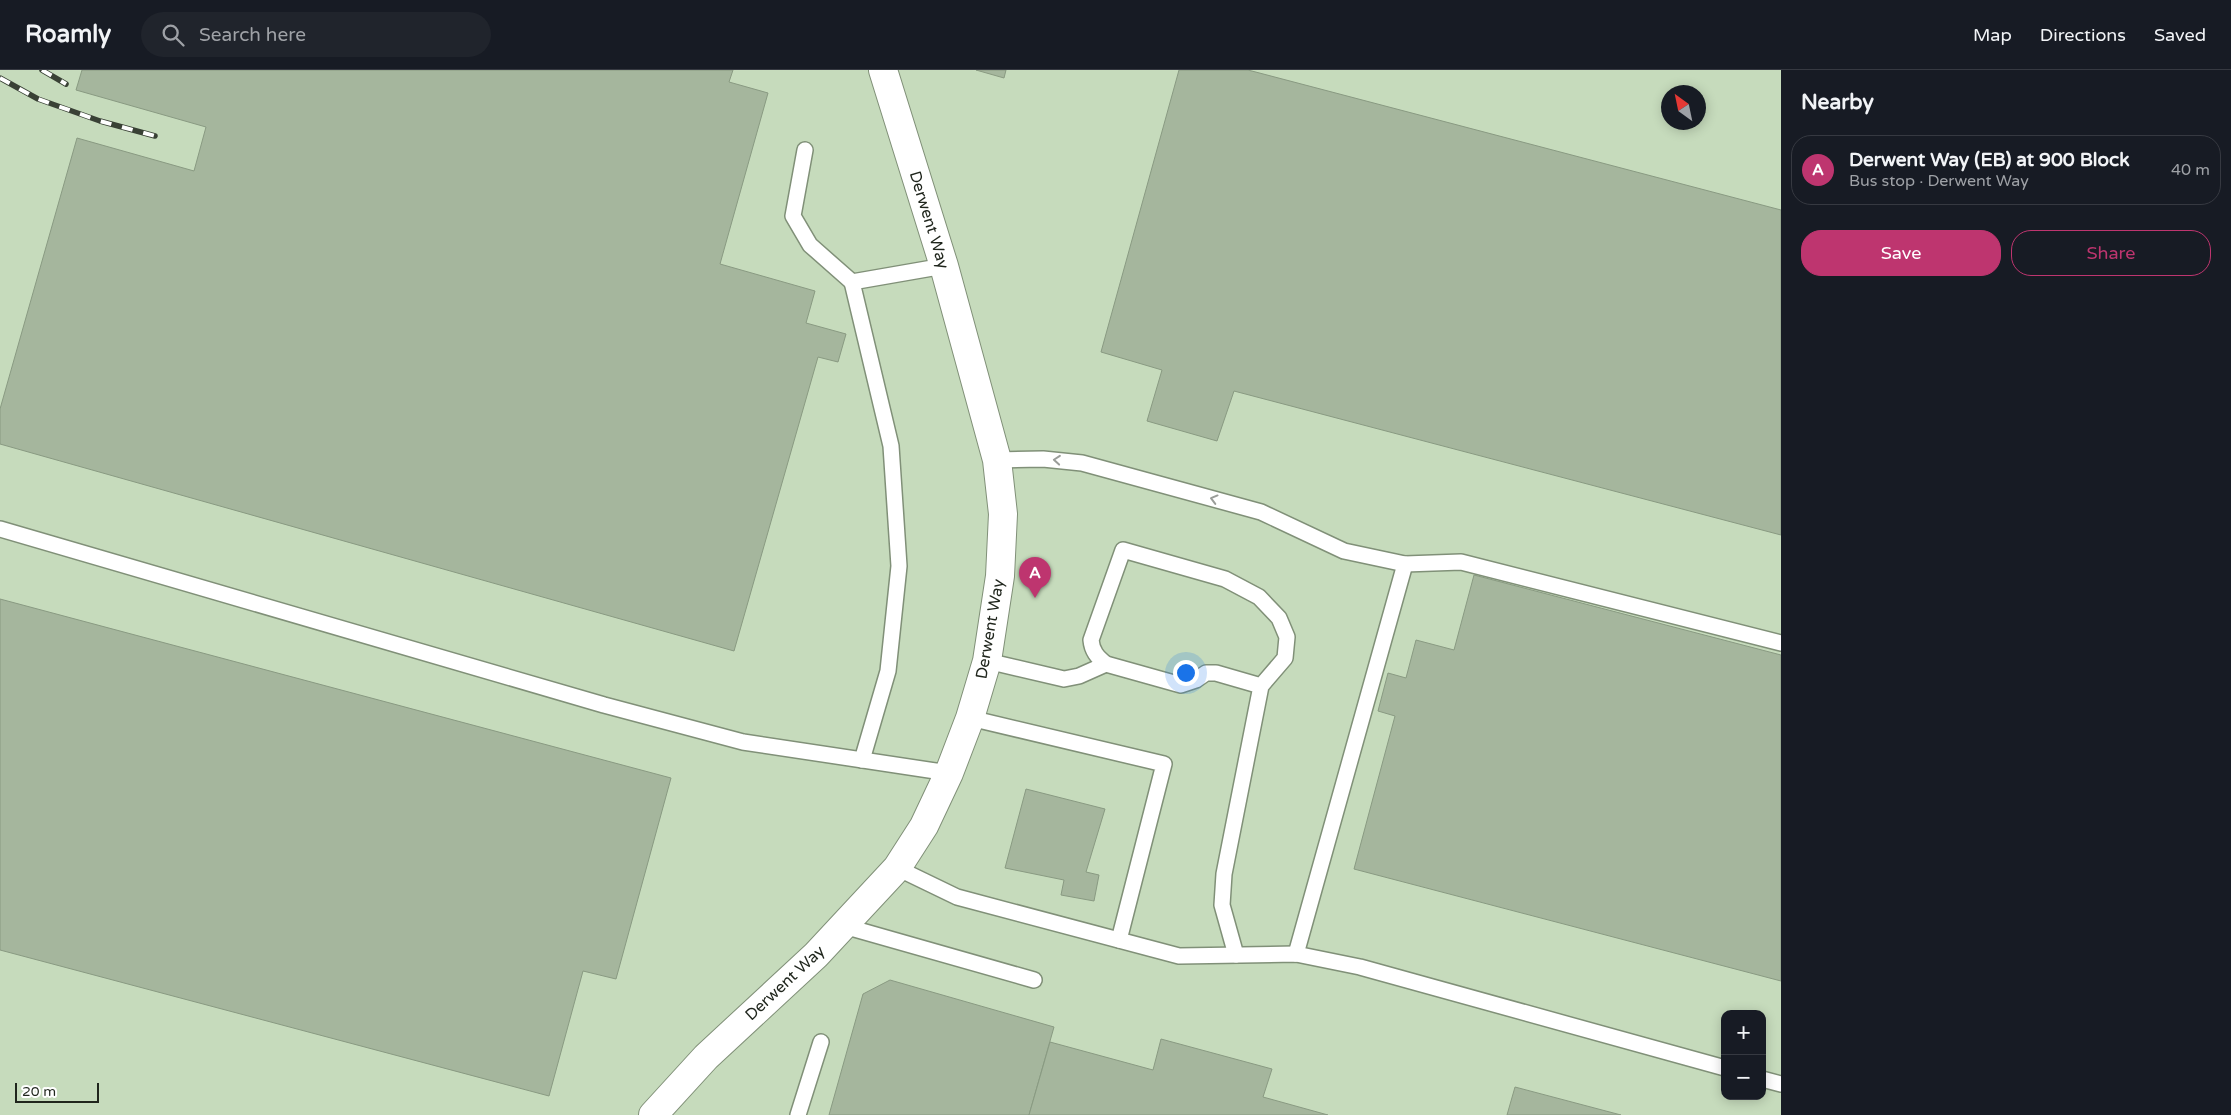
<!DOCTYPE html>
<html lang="en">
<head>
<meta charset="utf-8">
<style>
  body { margin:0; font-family:"Varela Round",sans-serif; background:#20242c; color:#f1f3f6 }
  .controls { position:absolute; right:15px; bottom:15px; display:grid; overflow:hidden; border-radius:10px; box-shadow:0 2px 12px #0003 }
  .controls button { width:45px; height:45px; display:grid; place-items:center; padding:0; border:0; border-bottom:1px solid #363941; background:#171b24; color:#f1f3f6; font:25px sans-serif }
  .compass { position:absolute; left:1661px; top:15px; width:45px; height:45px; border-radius:50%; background:#171b24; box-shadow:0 2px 12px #0003; rotate:327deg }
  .scale { position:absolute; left:15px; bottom:12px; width:84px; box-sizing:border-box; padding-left:5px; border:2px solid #1f251c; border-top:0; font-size:14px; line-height:18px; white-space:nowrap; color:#1f251c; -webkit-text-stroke:4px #fff; paint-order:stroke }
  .you { position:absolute; left:1185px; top:602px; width:18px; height:18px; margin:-12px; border:4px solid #fff; border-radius:50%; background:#1a73e8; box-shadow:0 0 0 8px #1a73e833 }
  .badge { display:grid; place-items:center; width:32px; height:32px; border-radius:50%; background:#be356f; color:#fff; font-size:16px; font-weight:700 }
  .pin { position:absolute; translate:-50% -41px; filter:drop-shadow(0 1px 2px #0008) }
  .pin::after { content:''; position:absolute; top:26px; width:18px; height:15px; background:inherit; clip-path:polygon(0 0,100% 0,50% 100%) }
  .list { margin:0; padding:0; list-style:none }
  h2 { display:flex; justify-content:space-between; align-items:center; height:65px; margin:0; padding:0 20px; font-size:21px }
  h2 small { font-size:16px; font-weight:400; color:#9ea1a6 }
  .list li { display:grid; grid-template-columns:32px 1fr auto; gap:15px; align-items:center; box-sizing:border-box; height:70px; margin:0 10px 10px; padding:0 10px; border:1px solid #363941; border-radius:20px }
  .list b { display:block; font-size:19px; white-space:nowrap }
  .list p { margin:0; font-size:16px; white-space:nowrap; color:#9ea1a6 }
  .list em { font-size:16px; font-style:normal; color:#9ea1a6 }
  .actions { display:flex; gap:10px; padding:15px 20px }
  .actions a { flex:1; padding:11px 0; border:1px solid #be356f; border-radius:20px; text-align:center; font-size:18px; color:#be356f }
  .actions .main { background:#be356f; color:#fff }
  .icon { flex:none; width:28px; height:28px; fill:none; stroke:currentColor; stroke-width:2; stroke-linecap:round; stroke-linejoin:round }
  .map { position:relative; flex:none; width:1781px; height:1045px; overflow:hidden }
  header { display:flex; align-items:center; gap:30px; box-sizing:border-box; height:70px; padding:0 25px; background:#171b24; border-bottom:1px solid #363941 }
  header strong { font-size:24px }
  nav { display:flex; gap:28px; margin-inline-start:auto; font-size:18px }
  .search { width:350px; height:45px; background:#20242c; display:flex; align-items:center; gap:12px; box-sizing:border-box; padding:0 18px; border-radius:28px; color:#9ea1a6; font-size:19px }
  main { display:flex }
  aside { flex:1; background:#171b24 }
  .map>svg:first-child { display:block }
  .built { fill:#c6dbbc; fill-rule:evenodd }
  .building { fill:#a5b69d; stroke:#899a82 }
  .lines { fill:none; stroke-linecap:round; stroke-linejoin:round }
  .lane-casing { stroke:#809078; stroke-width:18 }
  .secondary-casing { stroke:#809078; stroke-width:30 }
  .lane { stroke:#fff; stroke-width:15 }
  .secondary { stroke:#fff; stroke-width:28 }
  .rail-casing { stroke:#394135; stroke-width:5.5 }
  .rail { stroke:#fff; stroke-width:4; stroke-dasharray:11; stroke-linecap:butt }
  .oneway { stroke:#9a9d99 }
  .labels { text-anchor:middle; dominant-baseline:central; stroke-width:5; stroke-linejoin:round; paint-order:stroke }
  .street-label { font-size:16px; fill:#1f251c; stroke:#fff }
</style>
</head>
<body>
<header>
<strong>Roamly</strong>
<div class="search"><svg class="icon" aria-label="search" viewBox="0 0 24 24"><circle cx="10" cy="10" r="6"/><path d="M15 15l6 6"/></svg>Search here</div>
<nav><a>Map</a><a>Directions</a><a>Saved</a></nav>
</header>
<main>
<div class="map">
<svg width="1781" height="1045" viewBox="0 0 1781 1045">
  <rect width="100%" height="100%" fill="#d5e7cd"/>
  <!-- built -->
  <path class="built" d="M0 0H1781V1045H0ZM1668 22H1698V52H1668ZM1725 944H1762V1026H1725Z"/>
  <!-- building -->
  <g class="building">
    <polygon points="82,0 733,0 729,12 768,23 720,194 815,221 806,253 846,264 838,292 818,287 734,581 0,374 0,339 77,68 194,101 206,57 76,20"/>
    <polygon points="976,0 1006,0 1004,8"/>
    <polygon points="1179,0 1248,0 1781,140 1781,465 1234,321 1217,371 1147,351 1162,300 1101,282"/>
    <polygon points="1474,505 1781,585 1781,911 1354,799 1395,646 1378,641 1388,603 1406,608 1416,570 1454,580"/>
    <polygon points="0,529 671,708 616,909 583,901 549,1026 0,880"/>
    <polygon points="1026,719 1105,739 1086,802 1099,805 1094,831 1061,825 1064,810 1005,798"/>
    <polygon points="890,910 1054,957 1029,1045 829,1045 863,924"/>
    <polygon points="1161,969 1272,999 1263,1027 1328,1045 1029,1045 1050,972 1153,1000"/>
    <polygon points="1515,1017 1621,1045 1507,1045"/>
  </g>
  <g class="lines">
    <defs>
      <g id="lane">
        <polyline points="805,80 793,146 810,175 852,212"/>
        <polyline points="997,390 1043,389 1082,393 1261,442 1344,481 1405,494 1461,492 1781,573"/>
        <polyline points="0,459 604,635 743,672 949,703"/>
        <polyline points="987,591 1064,609 1079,606 1106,594"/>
        <polyline points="970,648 1164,694 1119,870"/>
        <polyline points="862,690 888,601 899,496 891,376 852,212 944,196"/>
        <polyline points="897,798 957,827 1179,886 1296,884 1360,897 1725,998"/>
        <polyline points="844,856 1034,910"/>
        <polyline points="1296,884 1405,494"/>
        <path d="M1236 885 1222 835 1224 804 1261 616 1285 588 1287 567 1279 548 1259 527 1225 509 1123 480 1091 570C1092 581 1097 587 1106 594L1181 615 1196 610 1206 603H1216L1261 616"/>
        <polyline points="1762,1009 1781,1014"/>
        <polyline points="798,1045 821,972"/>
      </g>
      <polyline id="secondary" points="653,1045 706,987 816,885 897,798 924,756 949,703 970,648 987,591 1000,506 1003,444 997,390 944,196 883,0"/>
    </defs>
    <!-- lane casing -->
    <use href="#lane" class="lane-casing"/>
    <!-- secondary casing -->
    <use href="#secondary" class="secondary-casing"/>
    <!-- lane -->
    <use href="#lane" class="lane"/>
    <!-- secondary -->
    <use href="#secondary" class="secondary"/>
    <defs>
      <g id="rail">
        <polyline points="42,0 66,14"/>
        <polyline points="0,8 38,29 100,51 155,66"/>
      </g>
    </defs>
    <!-- rail casing -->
    <use href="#rail" class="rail-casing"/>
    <!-- rail -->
    <use href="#rail" class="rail"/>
  </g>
  <!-- one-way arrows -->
  <defs><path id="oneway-chevron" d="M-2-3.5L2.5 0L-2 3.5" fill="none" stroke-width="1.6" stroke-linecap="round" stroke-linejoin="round" transform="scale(1.25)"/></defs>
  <g class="oneway">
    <use href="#oneway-chevron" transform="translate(1057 390) rotate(-175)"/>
    <use href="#oneway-chevron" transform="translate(1214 429) rotate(-165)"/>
  </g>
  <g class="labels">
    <!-- street labels -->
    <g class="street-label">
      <text transform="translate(929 150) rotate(73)">Derwent Way</text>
      <text transform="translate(990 559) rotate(-80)">Derwent Way</text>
      <text transform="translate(785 913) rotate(-43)">Derwent Way</text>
    </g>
  </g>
</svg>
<div class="controls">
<button>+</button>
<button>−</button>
</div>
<svg class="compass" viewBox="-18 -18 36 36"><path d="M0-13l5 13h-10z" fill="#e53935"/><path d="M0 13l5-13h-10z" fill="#9ea1a6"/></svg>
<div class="scale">20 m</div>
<div class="you"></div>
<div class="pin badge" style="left:1035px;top:528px">A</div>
</div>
<aside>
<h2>Nearby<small></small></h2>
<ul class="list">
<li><span class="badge">A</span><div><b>Derwent Way (EB) at 900 Block</b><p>Bus stop · Derwent Way</p></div><em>40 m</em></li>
</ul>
<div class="actions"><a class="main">Save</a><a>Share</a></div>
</aside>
</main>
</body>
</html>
